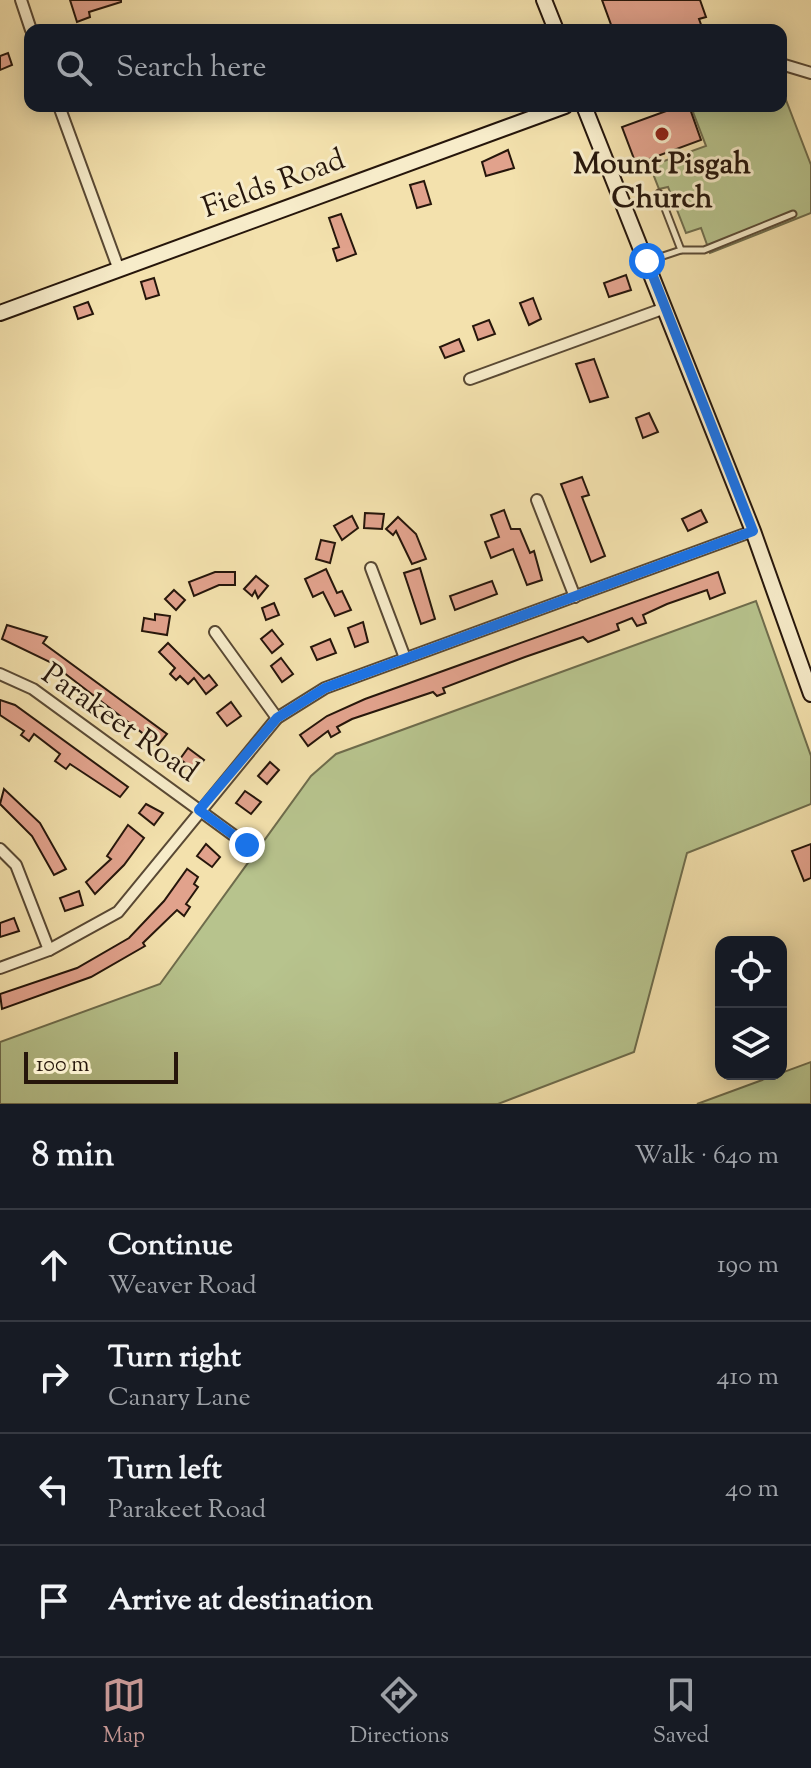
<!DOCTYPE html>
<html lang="en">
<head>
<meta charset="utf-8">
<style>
  body { margin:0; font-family:"Sorts Mill Goudy",serif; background:#242831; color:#f1f3f6 }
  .controls { position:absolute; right:24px; bottom:24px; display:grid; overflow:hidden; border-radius:16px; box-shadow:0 4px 20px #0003 }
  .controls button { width:72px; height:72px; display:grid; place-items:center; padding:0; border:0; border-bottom:2px solid #363941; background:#171b24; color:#f1f3f6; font:40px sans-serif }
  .scale { position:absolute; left:24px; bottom:20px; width:154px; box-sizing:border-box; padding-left:8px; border:4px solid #26160b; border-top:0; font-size:22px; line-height:28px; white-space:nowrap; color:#26160b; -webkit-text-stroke:6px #f7ecca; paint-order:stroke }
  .stop { position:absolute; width:24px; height:24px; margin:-18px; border:6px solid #1a73e8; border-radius:50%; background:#fff }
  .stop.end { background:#1a73e8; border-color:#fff; box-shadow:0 2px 8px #0008 }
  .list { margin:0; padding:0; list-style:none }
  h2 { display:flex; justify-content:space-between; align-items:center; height:104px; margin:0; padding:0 32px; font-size:34px }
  h2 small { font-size:26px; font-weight:400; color:#9ea1a6 }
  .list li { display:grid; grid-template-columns:52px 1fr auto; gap:24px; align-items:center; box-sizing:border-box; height:112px; padding:0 32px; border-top:2px solid #363941 }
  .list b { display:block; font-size:30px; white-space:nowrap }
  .list p { margin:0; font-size:26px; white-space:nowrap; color:#9ea1a6 }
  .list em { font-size:26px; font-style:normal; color:#9ea1a6 }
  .icon { flex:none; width:44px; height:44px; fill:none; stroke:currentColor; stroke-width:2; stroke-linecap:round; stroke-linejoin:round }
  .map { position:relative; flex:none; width:811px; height:1104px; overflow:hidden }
  .search { position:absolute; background:#171b24; box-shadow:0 4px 20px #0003; left:24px; right:24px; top:24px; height:88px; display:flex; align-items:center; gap:20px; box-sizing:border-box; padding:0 28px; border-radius:16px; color:#9ea1a6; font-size:30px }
  .sheet { height:552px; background:#171b24 }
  nav { display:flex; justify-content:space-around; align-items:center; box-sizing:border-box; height:112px; border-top:2px solid #363941; background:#171b24; font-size:22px; color:#9ea1a6 }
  nav a { display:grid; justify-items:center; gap:4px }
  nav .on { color:#c59692 }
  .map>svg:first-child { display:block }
  .green { fill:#b7c38d; stroke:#6e6c4c; stroke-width:2 }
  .building { fill:#e1a28c; stroke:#26160b; stroke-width:2 }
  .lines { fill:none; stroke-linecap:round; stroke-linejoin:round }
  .lane-casing { stroke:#594934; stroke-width:9 }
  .street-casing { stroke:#594934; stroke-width:14 }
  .secondary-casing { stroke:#26160b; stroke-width:18 }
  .lane { stroke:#f7ecca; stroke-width:5 }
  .street { stroke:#f7ecca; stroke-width:10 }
  .secondary { stroke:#f7ecca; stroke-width:14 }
  .route { stroke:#1a73e8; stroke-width:10 }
  .poi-dot { fill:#8f2418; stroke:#f7ecca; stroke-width:3 }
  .labels { text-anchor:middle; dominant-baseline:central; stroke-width:6; stroke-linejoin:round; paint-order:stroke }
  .poi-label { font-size:30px; font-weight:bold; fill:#26160b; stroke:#f7ecca }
  .street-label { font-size:30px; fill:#26160b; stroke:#f7ecca }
</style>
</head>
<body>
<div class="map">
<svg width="811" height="1104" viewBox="0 0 811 1104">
  <rect width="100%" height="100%" fill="#f3e1ad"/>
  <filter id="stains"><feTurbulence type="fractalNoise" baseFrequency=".0025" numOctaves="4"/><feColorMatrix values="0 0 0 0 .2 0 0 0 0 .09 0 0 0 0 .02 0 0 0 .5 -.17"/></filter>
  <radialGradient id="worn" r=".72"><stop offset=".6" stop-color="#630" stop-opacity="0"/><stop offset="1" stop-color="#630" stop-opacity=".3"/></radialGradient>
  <!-- green -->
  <g class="green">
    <polygon points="781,87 811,165 811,213 710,253 701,228 686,233 668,187 659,189 650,166 706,146 693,112 702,106 781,106"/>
    <polygon points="756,601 811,756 811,804 687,853 634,1052 498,1104 0,1104 0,1042 160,984 311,776 336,754"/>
    <polygon points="811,1062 811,1104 697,1104"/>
  </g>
  <!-- building -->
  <g class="building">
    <polygon points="70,0 121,0 121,2 89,12 90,17 77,22"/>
    <polygon points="602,0 700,0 706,17 699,19 703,30 613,30"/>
    <polygon points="8,53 12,65 0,70 0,56"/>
    <polygon points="662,106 689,106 701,140 636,164 622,127 669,110"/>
    <polygon points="508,150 514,168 486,176 482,162"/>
    <polygon points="424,181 431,204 417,208 410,185"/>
    <polygon points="341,214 356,254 337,261 333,249 339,247 329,218"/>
    <polygon points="626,275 631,290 609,297 604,283"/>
    <polygon points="154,278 159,295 146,299 141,282"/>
    <polygon points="533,298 541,319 529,325 520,303"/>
    <polygon points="88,302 93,314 78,319 74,307"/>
    <polygon points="489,320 495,334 478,340 473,326"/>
    <polygon points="459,339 464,351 445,358 440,347"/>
    <polygon points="594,359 608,397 590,402 576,364"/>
    <polygon points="649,413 658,432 643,438 636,418"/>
    <polygon points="582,477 589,495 582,497 605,556 591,562 561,484"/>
    <polygon points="504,510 511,529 520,529 530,553 534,551 542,580 527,585 513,549 491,558 485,542 499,537 491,515"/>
    <polygon points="701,510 707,522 688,531 682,519"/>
    <polygon points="365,513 384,514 382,529 364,528"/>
    <polygon points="352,516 358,528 342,540 334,526"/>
    <polygon points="398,517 416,534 426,559 412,564 396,531 393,535 386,529"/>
    <polygon points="321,540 335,543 330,563 316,559"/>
    <polygon points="420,568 435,619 421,624 404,573"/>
    <polygon points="326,569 337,593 342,591 351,610 335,616 323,592 313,597 305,579"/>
    <polygon points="215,572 235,572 235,585 219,585 194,596 189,582"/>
    <polygon points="718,572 725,593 710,599 707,590 667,604 643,615 646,623 637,626 632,618 617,624 619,630 588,642 583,637 525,657 443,688 445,693 437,696 433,692 352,719 337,727 340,732 331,737 328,731 308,746 300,735 327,716 365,699"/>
    <polygon points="256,576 268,586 258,598 255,591 252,596 244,589"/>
    <polygon points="492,581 497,594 455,610 450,596"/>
    <polygon points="174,590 185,600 176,610 165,599"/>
    <polygon points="274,603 279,615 266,620 262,608"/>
    <polygon points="155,614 170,616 167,635 142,631 144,618 155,620"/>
    <polygon points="363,622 368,642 355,647 348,628"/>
    <polygon points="7,625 47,637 43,643 167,734 158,745 50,662 2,639"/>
    <polygon points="272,630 283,644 272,653 261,639"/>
    <polygon points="330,639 336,653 317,660 311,647"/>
    <polygon points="168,643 204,679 209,675 217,685 206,694 194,678 188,684 180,676 176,680 170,674 175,668 159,652"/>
    <polygon points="281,658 293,674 282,682 271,666"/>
    <polygon points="0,700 15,705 128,787 120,797 70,764 66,769 55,761 60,754 34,734 29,741 21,735 24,731 0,715"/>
    <polygon points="231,702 241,716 227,726 217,713"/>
    <polygon points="188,748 204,760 195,771 180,759"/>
    <polygon points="270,762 279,770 267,784 258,776"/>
    <polygon points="4,789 40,823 66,869 54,875 32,836 0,804"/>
    <polygon points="245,791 261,802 251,814 236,803"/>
    <polygon points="146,804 163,813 154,825 139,813"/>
    <polygon points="128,825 144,838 124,865 95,894 86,882 111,859 107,856"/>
    <polygon points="206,844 220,857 212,867 197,856"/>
    <polygon points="811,844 811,878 804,881 792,851"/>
    <polygon points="187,869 198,877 194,884 198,887 186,904 190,907 184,916 177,910 143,943 145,946 91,977 2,1009 0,994 77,968 129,938 164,901"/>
    <polygon points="79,891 83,905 65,911 60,898"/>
    <polygon points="14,918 19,931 0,937 0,923"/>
  </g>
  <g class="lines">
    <defs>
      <g id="lane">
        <polyline points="681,250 704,250 793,214"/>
        <polyline points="648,261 681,250 659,193"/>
      </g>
      <g id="street">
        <polyline points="21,0 31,30"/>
        <polyline points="781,64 811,73"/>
        <polyline points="59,106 119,270"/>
        <polyline points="470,379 665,308"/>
        <polyline points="537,500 575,597"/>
        <polyline points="371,568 405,658"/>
        <polyline points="215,632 277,718"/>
        <polyline points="0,674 33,689 247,845"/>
        <polyline points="0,849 16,865 49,950"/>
        <polyline points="0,968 49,950 118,912 277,718 325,688 753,531"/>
      </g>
      <g id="secondary">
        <polyline points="544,0 556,30"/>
        <polyline points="584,106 753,531 811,694"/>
        <polyline points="0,313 565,106"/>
      </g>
    </defs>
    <!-- lane casing -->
    <use href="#lane" class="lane-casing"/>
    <!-- street casing -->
    <use href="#street" class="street-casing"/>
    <!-- secondary casing -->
    <use href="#secondary" class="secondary-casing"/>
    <!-- lane -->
    <use href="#lane" class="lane"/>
    <!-- street -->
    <use href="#street" class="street"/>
    <!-- secondary -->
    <use href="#secondary" class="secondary"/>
  </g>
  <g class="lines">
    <!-- route -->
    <polyline class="route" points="247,845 199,810 277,718 325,688 753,531 647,261"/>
  </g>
  <!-- markers -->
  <circle class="poi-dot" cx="662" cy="134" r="8"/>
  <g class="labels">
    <!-- poi labels -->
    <g class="poi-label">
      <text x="662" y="165">Mount Pisgah<tspan x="662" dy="34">Church</tspan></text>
    </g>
    <!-- street labels -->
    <g class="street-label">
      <text transform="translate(274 185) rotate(-20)">Fields Road</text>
      <text transform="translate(119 724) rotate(35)">Parakeet Road</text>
    </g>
  </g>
  <rect width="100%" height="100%" filter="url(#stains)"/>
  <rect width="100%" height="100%" fill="url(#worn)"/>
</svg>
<div class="controls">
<button><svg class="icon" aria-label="locate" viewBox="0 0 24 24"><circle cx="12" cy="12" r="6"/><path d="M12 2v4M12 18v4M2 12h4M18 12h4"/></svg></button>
<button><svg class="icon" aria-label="layers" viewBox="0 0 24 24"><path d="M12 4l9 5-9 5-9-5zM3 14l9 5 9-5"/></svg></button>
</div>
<div class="scale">100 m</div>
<div class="stop" style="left:647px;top:261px"></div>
<div class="stop end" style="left:247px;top:845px"></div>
<div class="search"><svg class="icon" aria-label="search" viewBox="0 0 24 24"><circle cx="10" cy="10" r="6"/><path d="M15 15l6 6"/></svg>Search here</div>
</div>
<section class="sheet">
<h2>8 min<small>Walk · 640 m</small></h2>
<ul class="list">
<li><svg class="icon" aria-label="ahead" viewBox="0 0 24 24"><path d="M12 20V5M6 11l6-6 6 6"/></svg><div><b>Continue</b><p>Weaver Road</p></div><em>190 m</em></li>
<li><svg class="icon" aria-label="right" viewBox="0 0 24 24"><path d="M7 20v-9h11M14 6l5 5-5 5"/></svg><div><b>Turn right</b><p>Canary Lane</p></div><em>410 m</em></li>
<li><svg class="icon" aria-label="left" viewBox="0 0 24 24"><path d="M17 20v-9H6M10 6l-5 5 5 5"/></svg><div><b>Turn left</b><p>Parakeet Road</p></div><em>40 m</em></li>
<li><svg class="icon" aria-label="arrive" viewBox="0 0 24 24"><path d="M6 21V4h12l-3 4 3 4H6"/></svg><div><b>Arrive at destination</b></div></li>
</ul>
</section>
<nav>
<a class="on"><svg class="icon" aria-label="map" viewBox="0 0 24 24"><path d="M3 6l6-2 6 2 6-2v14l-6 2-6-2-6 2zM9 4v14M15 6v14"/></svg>Map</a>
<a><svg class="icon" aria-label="directions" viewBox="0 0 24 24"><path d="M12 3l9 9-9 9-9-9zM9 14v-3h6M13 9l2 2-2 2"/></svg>Directions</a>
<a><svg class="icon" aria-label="saved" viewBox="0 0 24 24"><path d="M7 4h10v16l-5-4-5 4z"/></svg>Saved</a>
</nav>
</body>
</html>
